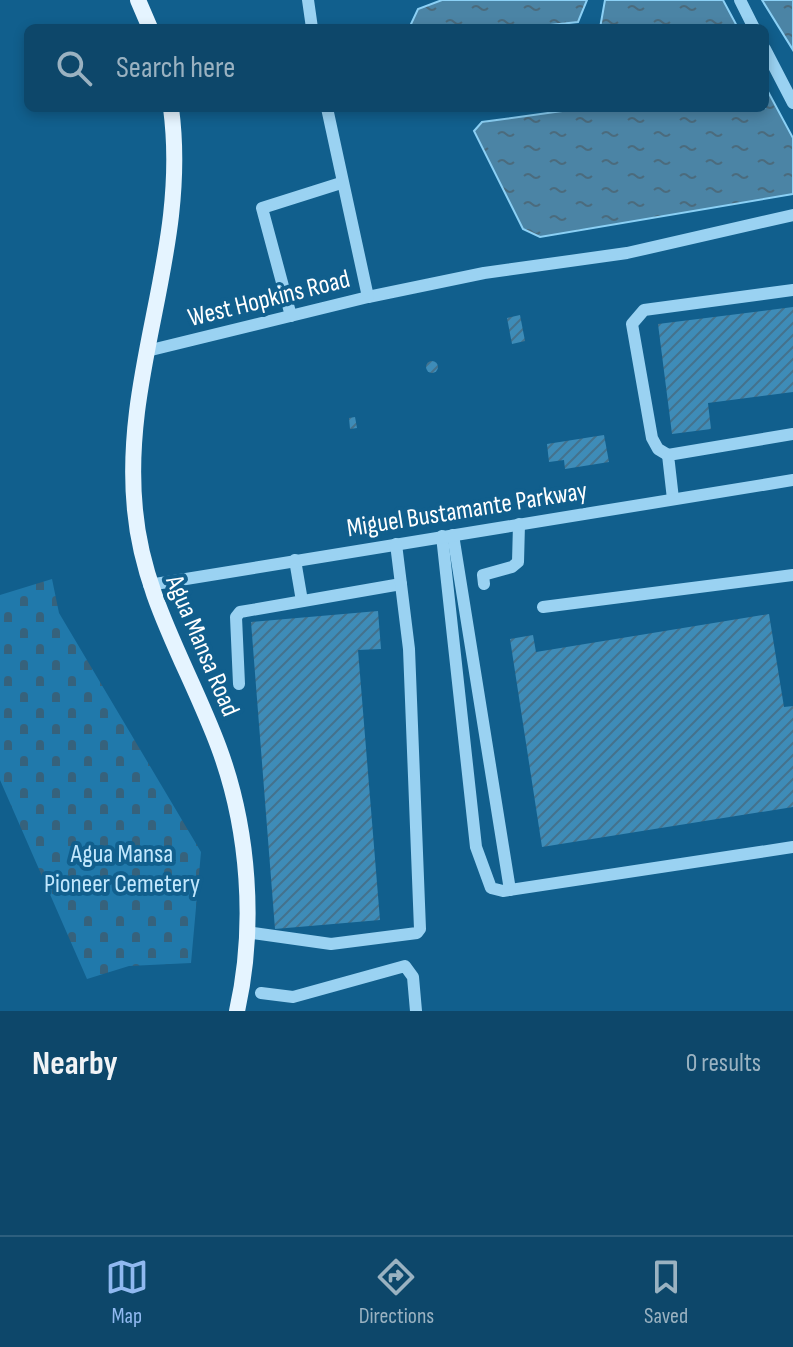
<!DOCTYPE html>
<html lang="en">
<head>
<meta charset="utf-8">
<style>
  body { margin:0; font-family:"Sofia Sans Condensed",sans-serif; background:#164e70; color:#f1f3f6 }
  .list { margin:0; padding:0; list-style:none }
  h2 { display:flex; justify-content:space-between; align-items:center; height:104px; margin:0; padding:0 32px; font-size:34px }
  h2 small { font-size:26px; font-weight:400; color:#9ab2c1 }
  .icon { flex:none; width:44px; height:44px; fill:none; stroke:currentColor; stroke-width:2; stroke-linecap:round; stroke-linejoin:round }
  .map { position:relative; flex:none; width:793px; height:1011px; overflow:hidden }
  .search { position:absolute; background:#0d476a; box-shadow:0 4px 12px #0003; left:24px; right:24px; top:24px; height:88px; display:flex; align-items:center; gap:20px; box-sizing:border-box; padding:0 28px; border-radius:12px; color:#9ab2c1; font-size:30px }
  .sheet { height:224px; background:#0d476a }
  nav { display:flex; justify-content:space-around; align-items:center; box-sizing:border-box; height:112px; border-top:2px solid #2d5f7e; background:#0d476a; font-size:22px; color:#9ab2c1 }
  nav a { display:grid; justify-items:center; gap:4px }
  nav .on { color:#90b9f0 }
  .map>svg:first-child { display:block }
  .cemetery { fill:url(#cemetery-stones) }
  .water { fill:url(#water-ripples); stroke:#8bd0f5; stroke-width:2 }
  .building { fill:url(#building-hatch) }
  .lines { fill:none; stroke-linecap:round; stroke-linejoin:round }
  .minor { stroke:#9ad2f2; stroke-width:12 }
  .major { stroke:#e5f4ff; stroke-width:16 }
  .labels { text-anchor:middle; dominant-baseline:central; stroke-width:8; stroke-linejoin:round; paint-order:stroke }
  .street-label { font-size:26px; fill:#fff; stroke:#115f8d }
  .park-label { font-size:26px; fill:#c1e7fd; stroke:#115f8d }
</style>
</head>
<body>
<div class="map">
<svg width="793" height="1011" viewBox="0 0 793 1011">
  <defs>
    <pattern id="cemetery-stones" width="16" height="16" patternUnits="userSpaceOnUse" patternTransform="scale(2)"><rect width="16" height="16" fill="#2079ab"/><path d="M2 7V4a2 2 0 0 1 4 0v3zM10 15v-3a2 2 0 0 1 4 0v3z" fill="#36627c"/></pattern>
    <pattern id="water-ripples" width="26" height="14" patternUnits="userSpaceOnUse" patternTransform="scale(2)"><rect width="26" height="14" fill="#4b84a5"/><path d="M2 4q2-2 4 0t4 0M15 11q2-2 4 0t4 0" fill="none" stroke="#4b6b7d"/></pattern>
    <pattern id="building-hatch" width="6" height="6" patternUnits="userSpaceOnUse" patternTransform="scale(2)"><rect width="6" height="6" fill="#3e8cb8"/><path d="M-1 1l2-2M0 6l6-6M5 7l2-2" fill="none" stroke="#44728d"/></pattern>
  </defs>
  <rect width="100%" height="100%" fill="#115f8d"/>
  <!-- cemetery -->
  <polygon class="cemetery" points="52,579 59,613 201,852 191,963 129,966 87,979 0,780 0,595"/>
  <!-- water -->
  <g class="water">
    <polygon points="442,0 587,0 578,22 522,28 413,28 411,24 418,9"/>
    <polygon points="605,0 723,0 738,28 600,28"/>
    <polygon points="762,0 793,0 793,50"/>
    <polygon points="765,86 793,138 793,194 540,237 523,229 474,131 482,122 584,108 765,108"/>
  </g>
  <!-- building -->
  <g class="building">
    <polygon points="793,307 793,392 708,403 711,429 672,434 658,324"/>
    <polygon points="520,315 525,341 512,344 507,318"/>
    <circle cx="432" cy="367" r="6"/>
    <polygon points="355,417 357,428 350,429 349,418"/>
    <polygon points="604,435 609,462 565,469 564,460 549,462 547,444"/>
    <polygon points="378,611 381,649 358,650 380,920 275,929 251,622"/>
    <polygon points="769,614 784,707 793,706 793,807 542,847 510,639 533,635 536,652"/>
  </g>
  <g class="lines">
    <!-- minor -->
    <g class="minor">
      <polyline points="308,0 312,28"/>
      <polyline points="740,0 754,28"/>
      <polyline points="765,49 793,103"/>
      <polyline points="368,297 484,273 627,253 793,215"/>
      <polyline points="291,316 262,208 341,183"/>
      <polyline points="147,351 368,297 327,108"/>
      <polyline points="668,455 658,449 652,438 632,324 644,310 793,290"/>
      <polyline points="673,499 668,455 793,434"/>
      <polyline points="453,535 510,890"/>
      <polyline points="442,536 476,847 491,888 503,891 793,847"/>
      <polyline points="295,560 302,601"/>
      <polyline points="484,584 483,575 512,567 518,562 519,524"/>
      <polyline points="149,585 793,480"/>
      <polyline points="543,607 793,575"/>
      <polyline points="239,684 236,617 240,612 401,584"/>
      <polyline points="246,932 331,944 417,933 420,929 409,649 396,544"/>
      <polyline points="261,993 293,997 405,966 413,977 416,1011"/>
    </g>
    <!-- major -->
    <g class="major">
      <polyline points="138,0 150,28"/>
      <path d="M171 108C190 251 121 371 135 510 143 598 189 667 219 748 249 829 256 927 237 1011"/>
    </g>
  </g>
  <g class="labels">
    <!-- street labels -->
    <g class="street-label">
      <text transform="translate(269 299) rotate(-14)">West Hopkins Road</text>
      <text transform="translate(467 510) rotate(-9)">Miguel Bustamante Parkway</text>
      <text transform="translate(202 646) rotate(67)">Agua Mansa Road</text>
    </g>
    <!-- park labels -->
    <g class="park-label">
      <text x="122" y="854">Agua Mansa<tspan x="122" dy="30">Pioneer Cemetery</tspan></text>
    </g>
  </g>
</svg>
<div class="search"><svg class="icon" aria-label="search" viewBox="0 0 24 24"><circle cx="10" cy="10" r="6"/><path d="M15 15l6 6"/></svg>Search here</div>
</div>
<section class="sheet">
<h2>Nearby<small>0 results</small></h2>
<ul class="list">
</ul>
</section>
<nav>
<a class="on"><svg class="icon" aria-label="map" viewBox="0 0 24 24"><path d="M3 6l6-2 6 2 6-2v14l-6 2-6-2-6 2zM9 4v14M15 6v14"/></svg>Map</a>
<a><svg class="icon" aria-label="directions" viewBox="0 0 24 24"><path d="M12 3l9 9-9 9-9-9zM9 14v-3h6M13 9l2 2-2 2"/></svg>Directions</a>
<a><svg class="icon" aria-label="saved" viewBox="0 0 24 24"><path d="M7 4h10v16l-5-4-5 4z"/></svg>Saved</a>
</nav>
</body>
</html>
